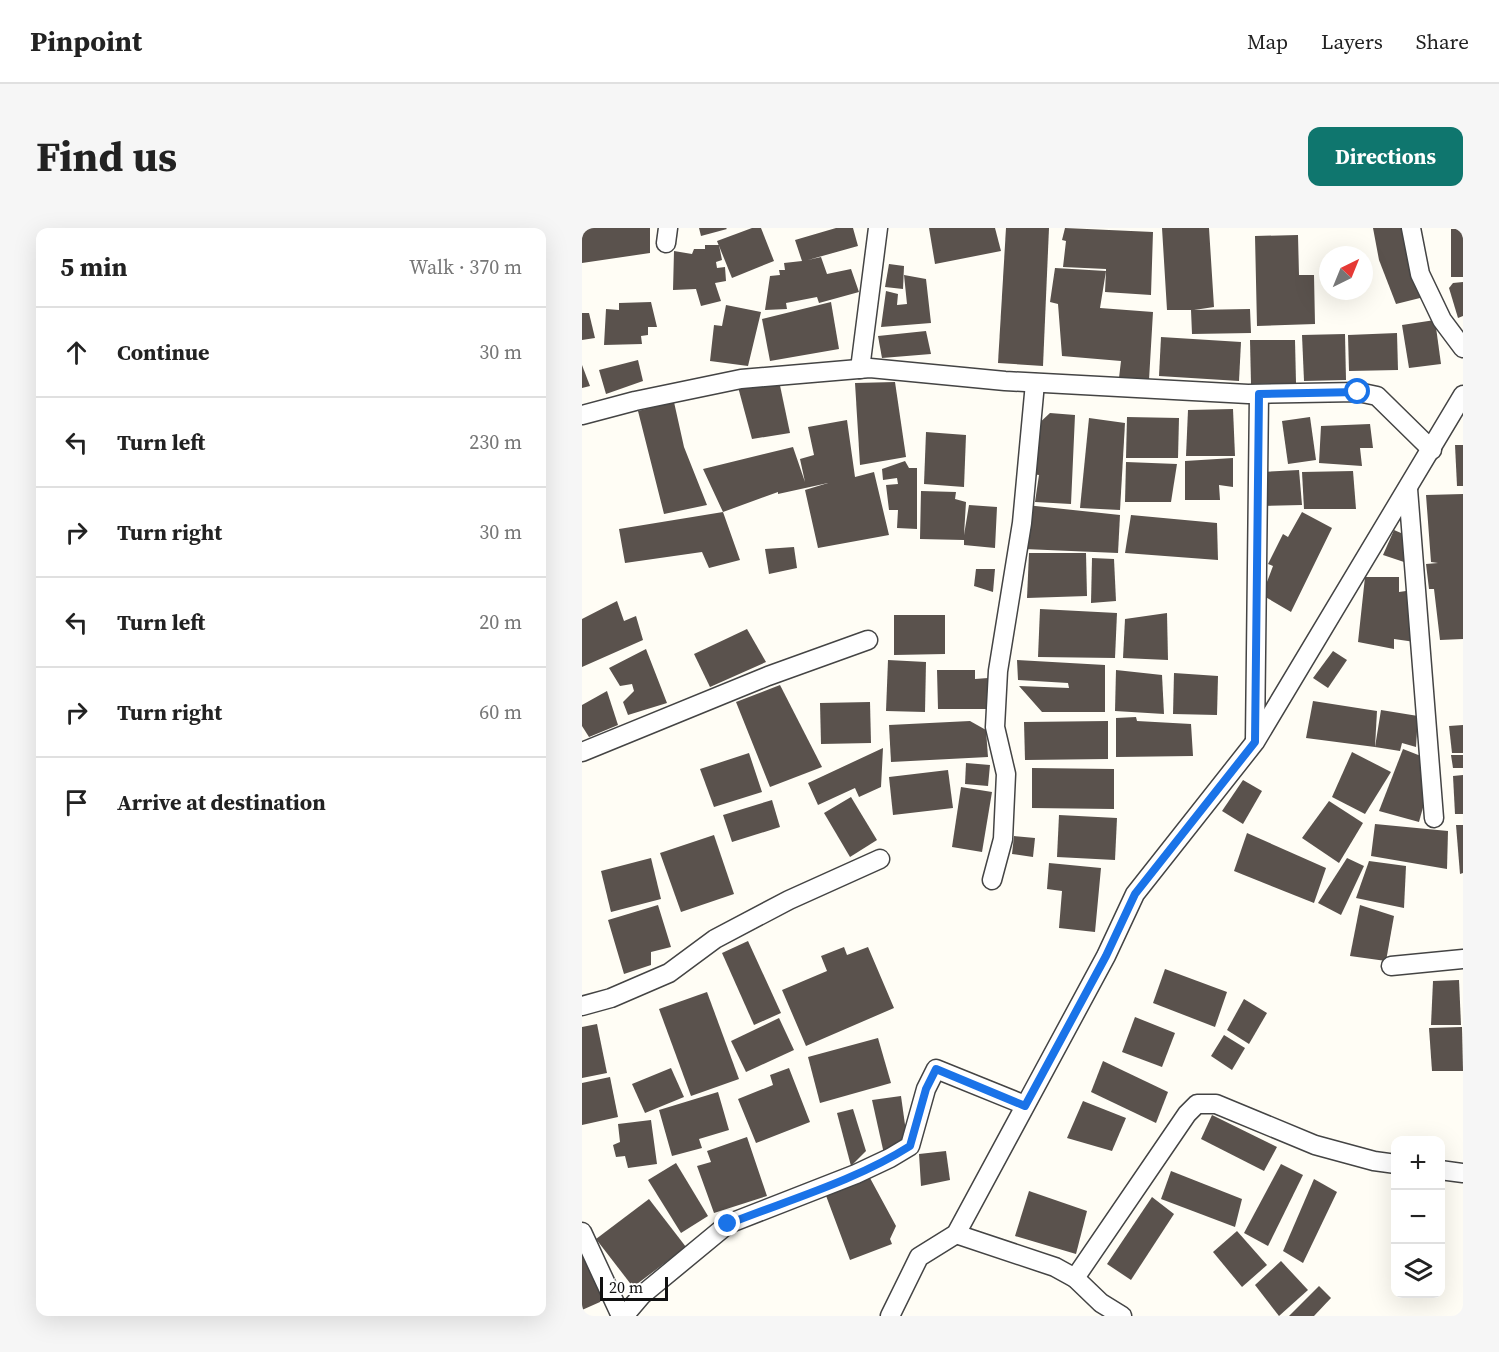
<!DOCTYPE html>
<html lang="en">
<head>
<meta charset="utf-8">
<style>
  body { margin:0; font-family:"Source Serif 4",serif; background:#f6f6f6; color:#222 }
  .controls { position:absolute; right:18px; bottom:18px; display:grid; overflow:hidden; border-radius:12px; box-shadow:0 6px 24px #0002 }
  .controls button { width:54px; height:54px; display:grid; place-items:center; padding:0; border:0; border-bottom:2px solid #e0e0e0; background:#fff; color:#222; font:30px sans-serif }
  .compass { position:absolute; left:737px; top:18px; width:54px; height:54px; border-radius:50%; background:#fff; box-shadow:0 6px 24px #0002; rotate:43deg }
  .scale { position:absolute; left:18px; bottom:15px; width:68px; box-sizing:border-box; padding-left:6px; border:3px solid #111; border-top:0; font-size:16px; line-height:21px; white-space:nowrap; color:#111; -webkit-text-stroke:4px #fff; paint-order:stroke }
  .stop { position:absolute; width:18px; height:18px; margin:-14px; border:4px solid #1a73e8; border-radius:50%; background:#fff }
  .stop.end { background:#1a73e8; border-color:#fff; box-shadow:0 2px 6px #0008 }
  .list { margin:0; padding:0; list-style:none }
  h2 { display:flex; justify-content:space-between; align-items:center; height:78px; margin:0; padding:0 24px; font-size:26px }
  h2 small { font-size:20px; font-weight:400; color:#767676 }
  .list li { display:grid; grid-template-columns:39px 1fr auto; gap:18px; align-items:center; box-sizing:border-box; height:90px; padding:0 24px; border-top:2px solid #e0e0e0 }
  .list b { display:block; font-size:22px; white-space:nowrap }
  .list em { font-size:20px; font-style:normal; color:#767676 }
  .icon { flex:none; width:33px; height:33px; fill:none; stroke:currentColor; stroke-width:2; stroke-linecap:round; stroke-linejoin:round }
  .map { position:relative; flex:none; width:881px; height:1088px; overflow:hidden; border-radius:12px }
  header { display:flex; align-items:center; gap:36px; box-sizing:border-box; height:84px; padding:0 30px; background:#fff; border-bottom:2px solid #e0e0e0 }
  header strong { font-size:28px }
  nav { display:flex; gap:33px; margin-inline-start:auto; font-size:21px }
  .intro { display:flex; align-items:center; justify-content:space-between; box-sizing:border-box; height:144px; padding:0 36px }
  h1 { margin:0; font-size:42px }
  .button { padding:15px 27px; border-radius:12px; background:#0f766e; color:#fff; font-size:21px; font-weight:700 }
  main { display:flex; gap:36px; padding:0 36px }
  aside { flex:1; background:#fff; border-radius:12px; box-shadow:0 6px 24px #0002 }
  .map>svg:first-child { display:block }
  .building { fill:#5a524d }
  .lines { fill:none; stroke-linecap:round; stroke-linejoin:round }
  .street-casing { stroke:#444; stroke-width:21 }
  .street { stroke:#fff; stroke-width:18 }
  .route { stroke:#1a73e8; stroke-width:8 }
</style>
</head>
<body>
<header>
<strong>Pinpoint</strong>
<nav><a>Map</a><a>Layers</a><a>Share</a></nav>
</header>
<div class="intro"><h1>Find us</h1><a class="button">Directions</a></div>
<main>
<aside>
<h2>5 min<small>Walk · 370 m</small></h2>
<ul class="list">
<li><svg class="icon" aria-label="ahead" viewBox="0 0 24 24"><path d="M12 20V5M6 11l6-6 6 6"/></svg><div><b>Continue</b></div><em>30 m</em></li>
<li><svg class="icon" aria-label="left" viewBox="0 0 24 24"><path d="M17 20v-9H6M10 6l-5 5 5 5"/></svg><div><b>Turn left</b></div><em>230 m</em></li>
<li><svg class="icon" aria-label="right" viewBox="0 0 24 24"><path d="M7 20v-9h11M14 6l5 5-5 5"/></svg><div><b>Turn right</b></div><em>30 m</em></li>
<li><svg class="icon" aria-label="left" viewBox="0 0 24 24"><path d="M17 20v-9H6M10 6l-5 5 5 5"/></svg><div><b>Turn left</b></div><em>20 m</em></li>
<li><svg class="icon" aria-label="right" viewBox="0 0 24 24"><path d="M7 20v-9h11M14 6l5 5-5 5"/></svg><div><b>Turn right</b></div><em>60 m</em></li>
<li><svg class="icon" aria-label="arrive" viewBox="0 0 24 24"><path d="M6 21V4h12l-3 4 3 4H6"/></svg><div><b>Arrive at destination</b></div></li>
</ul>
</aside>
<div class="map">
<svg width="881" height="1088" viewBox="0 0 881 1088">
  <rect width="100%" height="100%" fill="#fffdf5"/>
  <!-- building -->
  <g class="building">
    <polygon points="0,0 68,0 68,25 0,35"/>
    <polygon points="117,0 144,0 145,1 119,8"/>
    <polygon points="170,0 179,0 192,33 150,50 135,13"/>
    <polygon points="254,0 271,0 276,18 226,32 239,29 245,46 269,41 277,64 237,75 235,69 204,75 205,81 183,82 188,48 198,47 197,42 203,42 202,35 220,33 213,12"/>
    <polygon points="347,0 413,0 419,23 353,36"/>
    <polygon points="424,0 467,0 461,138 416,135"/>
    <polygon points="483,0 571,4 569,67 523,64 524,43 518,80 571,84 567,152 537,150 539,133 480,128 476,76 468,74 473,40 524,43 524,41 481,39 484,13 480,12"/>
    <polygon points="580,0 627,0 632,79 612,82 668,81 669,105 610,106 609,82 585,82"/>
    <polygon points="791,0 822,0 842,69 814,76 797,32"/>
    <rect x="869" y="1" width="12" height="48"/>
    <polygon points="716,7 717,47 732,47 733,96 675,98 673,8"/>
    <polygon points="123,17 137,17 140,32 134,34 135,40 143,39 144,53 133,55 139,73 119,78 114,61 91,62 92,23 110,26 112,21 123,21"/>
    <polygon points="307,36 322,38 321,61 303,59"/>
    <polygon points="322,47 344,51 349,95 299,99 304,63 316,66 315,77 325,76"/>
    <polygon points="881,54 881,88 876,90 867,60 871,55"/>
    <polygon points="69,74 75,99 66,99 66,107 59,108 60,116 22,117 24,81 37,82 37,75"/>
    <polygon points="249,74 257,121 188,133 180,91"/>
    <polygon points="144,77 179,84 166,138 128,133 132,97 140,98"/>
    <polygon points="0,85 7,85 13,110 0,112"/>
    <polygon points="853,92 859,136 827,140 820,97"/>
    <polygon points="344,103 349,126 300,130 296,108"/>
    <polygon points="815,105 816,142 767,143 766,107"/>
    <polygon points="763,106 764,152 722,153 720,107"/>
    <polygon points="579,109 659,114 657,153 577,148"/>
    <polygon points="668,112 713,112 714,155 669,156"/>
    <polygon points="56,132 61,153 24,166 17,142"/>
    <polygon points="0,137 8,158 0,160"/>
    <polygon points="196,148 208,205 170,211 156,159"/>
    <polygon points="313,154 324,229 278,237 273,155"/>
    <polygon points="92,174 102,219 125,277 82,286 56,183"/>
    <polygon points="651,181 653,228 604,228 606,182"/>
    <polygon points="468,185 493,187 489,276 453,274 457,247 449,246 453,199"/>
    <polygon points="545,189 597,190 596,230 544,230"/>
    <polygon points="728,189 734,232 706,236 700,193"/>
    <polygon points="507,190 543,195 538,282 498,280"/>
    <polygon points="265,192 273,249 292,244 307,307 236,320 223,262 246,255 196,266 196,264 141,284 121,241 211,219 223,254 218,231 232,227 226,199"/>
    <polygon points="788,196 791,220 778,220 780,238 737,235 739,198"/>
    <polygon points="344,204 384,207 382,259 342,256"/>
    <polygon points="873,217 881,217 881,258 875,258"/>
    <polygon points="651,230 651,259 637,257 638,272 603,272 603,233"/>
    <polygon points="323,233 327,240 335,240 335,301 315,300 316,282 307,282 304,257 316,256 315,250 301,252 300,241"/>
    <polygon points="544,234 595,236 589,274 543,274"/>
    <polygon points="717,242 720,277 677,278 678,244"/>
    <polygon points="771,243 774,281 722,281 720,244"/>
    <polygon points="339,263 374,264 373,271 384,274 382,307 387,277 415,279 413,320 382,317 382,312 338,311"/>
    <polygon points="881,266 881,411 858,412 852,361 847,361 844,336 856,335 849,334 844,267"/>
    <polygon points="444,277 538,287 536,325 442,321"/>
    <polygon points="141,284 158,332 127,340 120,324 43,335 37,301"/>
    <polygon points="720,284 750,300 709,384 680,367 691,338 686,336 701,306 706,309"/>
    <polygon points="549,287 635,295 636,332 543,325"/>
    <polygon points="812,302 826,308 828,336 801,327"/>
    <polygon points="212,319 215,340 187,346 183,321"/>
    <polygon points="447,325 504,325 505,368 445,370"/>
    <polygon points="510,330 532,331 534,373 509,375"/>
    <polygon points="394,341 413,341 411,364 392,358"/>
    <polygon points="783,349 817,349 817,364 831,362 833,414 812,411 812,421 776,414"/>
    <polygon points="35,373 42,393 54,388 61,412 0,439 0,391"/>
    <polygon points="458,381 535,385 533,430 456,429"/>
    <polygon points="585,385 586,432 541,430 543,391"/>
    <polygon points="312,387 363,387 363,426 312,427"/>
    <polygon points="165,401 184,434 128,459 112,426"/>
    <polygon points="64,421 85,475 46,487 41,474 52,463 50,456 38,458 27,440"/>
    <polygon points="751,423 765,432 746,460 731,450"/>
    <polygon points="306,432 344,434 343,484 304,483"/>
    <polygon points="435,432 523,437 523,484 460,484 437,458 487,460 486,455 436,452"/>
    <polygon points="355,442 393,442 393,451 406,450 407,481 356,481"/>
    <polygon points="534,442 580,447 582,486 533,483"/>
    <polygon points="592,445 636,448 635,487 591,486"/>
    <polygon points="198,457 240,539 188,559 154,474"/>
    <polygon points="25,463 36,497 7,509 0,498 0,477"/>
    <polygon points="731,473 795,483 793,519 724,510"/>
    <polygon points="288,474 289,515 239,516 238,475"/>
    <polygon points="799,482 836,488 834,519 820,515 818,523 793,519"/>
    <polygon points="554,489 555,493 609,496 611,528 534,529 534,490"/>
    <polygon points="388,493 404,502 406,529 309,534 307,497"/>
    <polygon points="526,493 526,531 443,532 442,494"/>
    <polygon points="881,497 881,525 870,525 867,498"/>
    <polygon points="301,520 299,559 277,569 273,560 236,577 226,555"/>
    <polygon points="821,521 844,530 845,565 837,594 797,583"/>
    <polygon points="770,524 809,544 783,586 750,569"/>
    <polygon points="167,525 180,564 132,579 118,541"/>
    <polygon points="869,527 881,527 881,540 871,540"/>
    <polygon points="384,535 408,537 406,558 383,556"/>
    <polygon points="450,540 532,541 532,581 450,580"/>
    <polygon points="366,542 371,580 311,587 307,549"/>
    <polygon points="881,547 881,586 873,586 871,548"/>
    <polygon points="661,552 680,563 661,596 640,583"/>
    <polygon points="379,559 410,564 400,624 370,619"/>
    <polygon points="269,569 295,612 268,629 242,585"/>
    <polygon points="190,572 198,599 150,614 141,587"/>
    <polygon points="747,573 781,595 757,635 720,610"/>
    <polygon points="477,587 535,590 533,632 475,629"/>
    <polygon points="793,596 866,603 865,641 789,628"/>
    <polygon points="874,597 881,597 881,645 878,646"/>
    <polygon points="665,605 744,640 732,675 652,643"/>
    <polygon points="132,607 152,666 99,684 78,625"/>
    <polygon points="432,608 453,610 451,629 430,626"/>
    <polygon points="69,630 79,671 29,684 19,643"/>
    <polygon points="765,630 782,638 759,687 736,675"/>
    <polygon points="787,633 824,638 822,680 774,670"/>
    <polygon points="467,635 519,640 513,704 477,700 480,663 465,661"/>
    <polygon points="76,677 89,719 69,724 69,737 42,746 26,692"/>
    <polygon points="778,677 812,688 804,733 768,728"/>
    <polygon points="166,713 199,785 172,797 140,725"/>
    <polygon points="262,719 265,727 286,719 312,780 224,818 200,762 245,743 239,728"/>
    <polygon points="583,741 645,764 633,799 571,775"/>
    <polygon points="877,752 879,797 849,797 851,753"/>
    <polygon points="125,764 157,851 109,868 77,781"/>
    <polygon points="662,771 685,785 667,816 645,802"/>
    <polygon points="553,789 593,805 580,839 540,824"/>
    <polygon points="197,790 212,822 164,844 149,813"/>
    <polygon points="15,796 25,845 0,850 0,799"/>
    <polygon points="880,799 881,843 850,843 847,800"/>
    <polygon points="642,807 663,820 650,842 629,828"/>
    <polygon points="296,810 309,855 238,875 226,829"/>
    <polygon points="521,833 586,864 574,895 509,864"/>
    <polygon points="89,840 102,869 63,885 50,856"/>
    <polygon points="207,840 228,894 174,915 156,871 191,857 188,847"/>
    <polygon points="28,849 36,889 0,897 0,855"/>
    <polygon points="136,864 147,902 117,911 120,920 90,928 77,882"/>
    <polygon points="319,868 325,911 302,926 290,872"/>
    <polygon points="501,873 544,890 530,923 485,910"/>
    <polygon points="271,881 284,923 269,938 255,885"/>
    <polygon points="630,887 695,919 682,943 619,911"/>
    <polygon points="69,892 75,936 46,940 43,928 34,929 31,917 38,914 36,896"/>
    <polygon points="165,909 185,968 132,985 115,938 129,934 125,923"/>
    <polygon points="364,923 368,952 339,958 337,926"/>
    <polygon points="94,935 126,988 99,1005 66,952"/>
    <polygon points="699,936 721,947 686,1018 662,1005"/>
    <polygon points="589,943 660,971 653,999 579,971"/>
    <polygon points="288,950 314,998 308,1011 310,1016 268,1032 243,965"/>
    <polygon points="732,951 755,964 721,1035 701,1023"/>
    <polygon points="447,963 505,983 494,1026 433,1008"/>
    <polygon points="570,969 592,986 549,1052 525,1036"/>
    <polygon points="67,971 104,1019 51,1059 14,1011"/>
    <polygon points="655,1003 685,1037 660,1059 631,1024"/>
    <polygon points="0,1017 23,1064 18,1074 0,1082"/>
    <polygon points="699,1033 726,1062 697,1088 673,1057"/>
    <polygon points="737,1058 749,1070 732,1088 707,1088"/>
  </g>
  <g class="lines">
    <defs>
      <g id="street">
        <polyline points="829,0 838,46 860,92 881,120"/>
        <polyline points="84,15 86,0"/>
        <polyline points="278,141 296,0"/>
        <polyline points="0,187 53,173 159,151 288,140 423,153 666,166 776,164 795,168 850,222"/>
        <polyline points="826,261 852,590"/>
        <polyline points="673,512 677,166"/>
        <polyline points="0,524 186,448 286,412"/>
        <polyline points="410,652 421,611 424,546 413,499 416,443 440,295 453,155"/>
        <polyline points="809,738 881,731"/>
        <polyline points="0,778 29,770 87,745 133,711 207,672 298,631"/>
        <polyline points="858,942 881,945"/>
        <polyline points="0,1004 39,1088"/>
        <polyline points="374,1006 473,1039 493,1050 519,1075 540,1088"/>
        <polyline points="493,1050 605,886 615,876 634,876 733,917 792,933 814,936"/>
        <polyline points="42,1088 60,1067 146,996 274,946 308,930 328,918 344,861 354,841 443,877"/>
        <polyline points="308,1088 337,1029 374,1006 524,728 553,666 673,514 881,167"/>
      </g>
    </defs>
    <!-- street casing -->
    <use href="#street" class="street-casing"/>
    <!-- street -->
    <use href="#street" class="street"/>
  </g>
  <g class="lines">
    <!-- route -->
    <path class="route" d="M146 996C206 972 273 953 328 918L344 861 354 841 443 878 524 728 553 666 673 514 677 166 776 164"/>
  </g>
</svg>
<div class="controls">
<button>+</button>
<button>−</button>
<button><svg class="icon" aria-label="layers" viewBox="0 0 24 24"><path d="M12 4l9 5-9 5-9-5zM3 14l9 5 9-5"/></svg></button>
</div>
<svg class="compass" viewBox="-18 -18 36 36"><path d="M0-13l5 13h-10z" fill="#e53935"/><path d="M0 13l5-13h-10z" fill="#767676"/></svg>
<div class="scale">20 m</div>
<div class="stop" style="left:776px;top:164px"></div>
<div class="stop end" style="left:146px;top:996px"></div>
</div>
</main>
</body>
</html>
